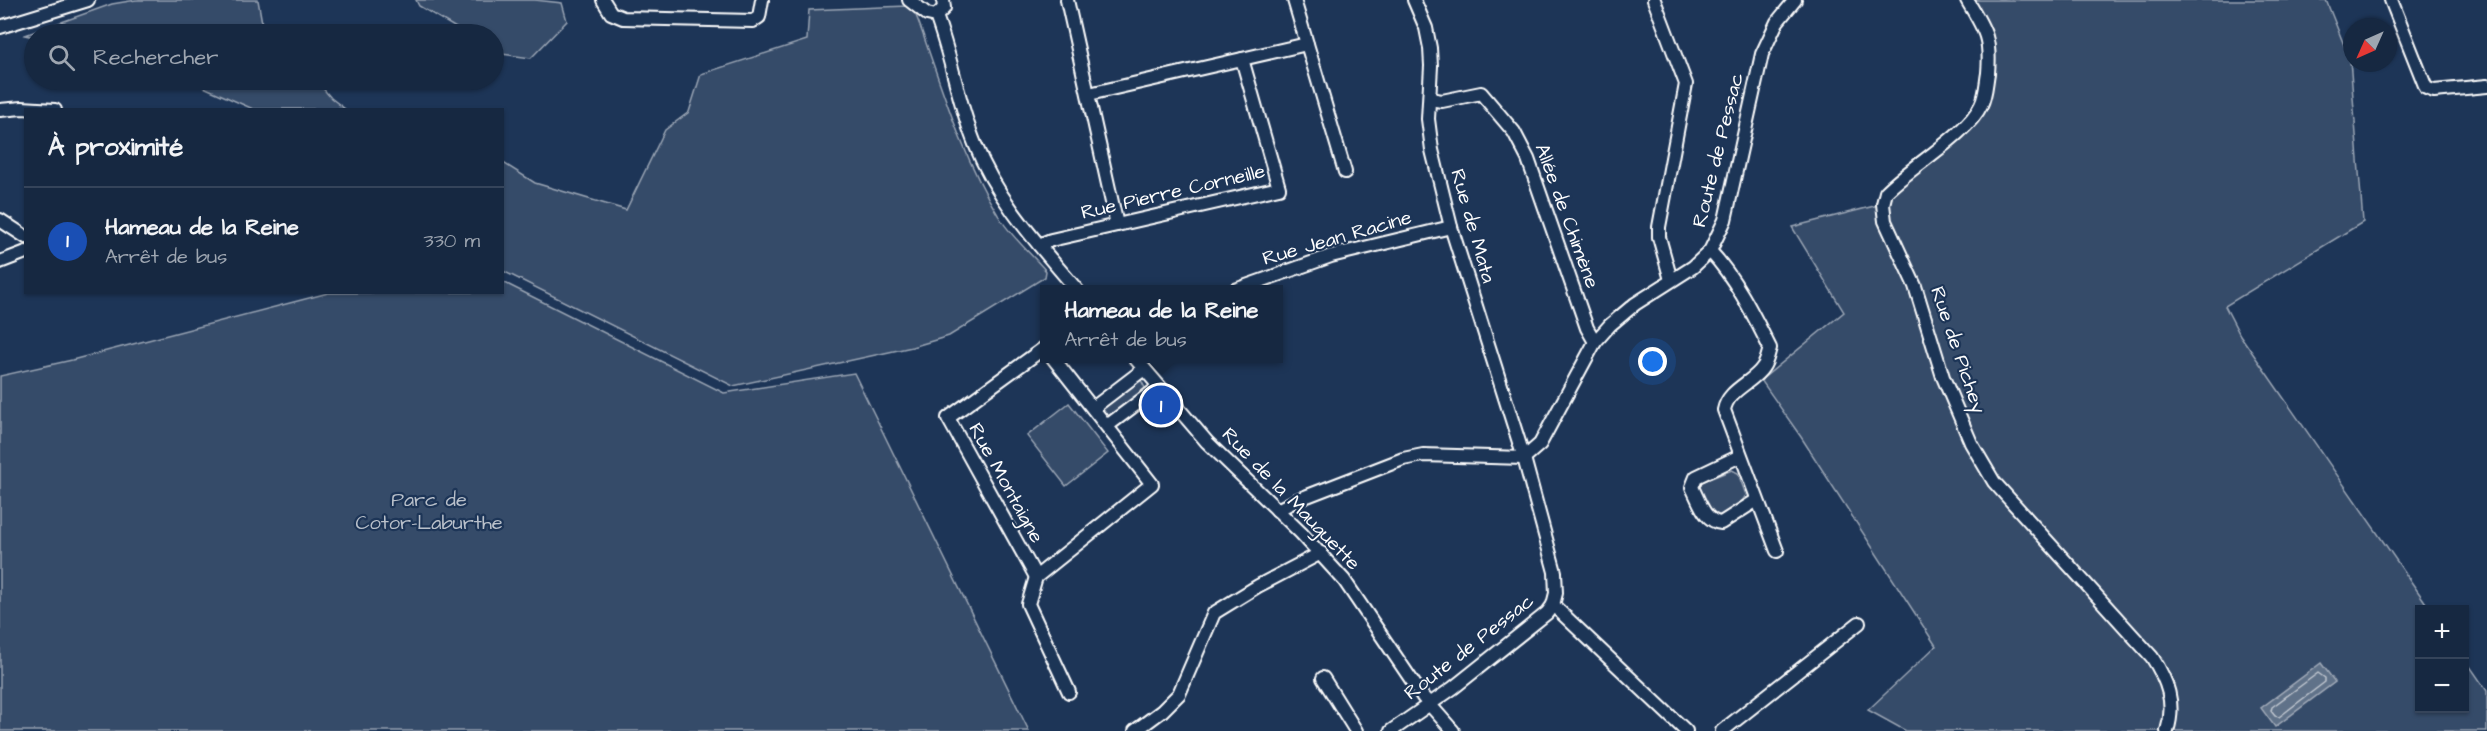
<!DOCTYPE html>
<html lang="fr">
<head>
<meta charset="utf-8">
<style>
  body { margin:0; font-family:"Architects Daughter",sans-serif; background:#1f3048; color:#f1f3f6 }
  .controls { position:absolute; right:18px; bottom:18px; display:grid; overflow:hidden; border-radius:0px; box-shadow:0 2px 4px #0004 }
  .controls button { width:54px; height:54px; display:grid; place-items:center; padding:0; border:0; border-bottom:2px solid #35445a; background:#162841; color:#f1f3f6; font:30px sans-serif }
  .compass { position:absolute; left:2343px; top:18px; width:54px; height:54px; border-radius:50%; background:#162841; box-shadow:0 2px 4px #0004; rotate:225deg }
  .you { position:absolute; left:1653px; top:362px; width:21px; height:21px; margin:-15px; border:4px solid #fff; border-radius:50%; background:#1a73e8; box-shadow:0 0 0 9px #1a73e833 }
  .badge { display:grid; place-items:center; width:39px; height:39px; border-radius:50%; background:#ff9aa2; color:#fff; font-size:20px; font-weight:700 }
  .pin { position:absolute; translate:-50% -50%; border:3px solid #fff; box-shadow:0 2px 6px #0006 }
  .popup { position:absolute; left:1040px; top:285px; width:243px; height:78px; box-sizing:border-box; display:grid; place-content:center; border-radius:0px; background:#162841; filter:drop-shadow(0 2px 4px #0005); font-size:20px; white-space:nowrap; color:#9ea6b1 }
  .popup b { font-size:22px; color:#f1f3f6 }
  .popup::after { content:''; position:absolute; left:50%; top:100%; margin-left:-12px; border:12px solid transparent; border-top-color:#162841 }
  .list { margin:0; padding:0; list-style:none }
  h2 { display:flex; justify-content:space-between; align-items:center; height:78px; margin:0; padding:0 24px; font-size:26px }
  h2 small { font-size:20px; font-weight:400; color:#9ea6b1 }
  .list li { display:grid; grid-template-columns:39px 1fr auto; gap:18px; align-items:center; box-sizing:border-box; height:108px; padding:0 24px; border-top:2px solid #35445a }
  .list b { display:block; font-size:22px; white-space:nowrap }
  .list p { margin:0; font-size:20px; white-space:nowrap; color:#9ea6b1 }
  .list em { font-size:20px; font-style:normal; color:#9ea6b1 }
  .icon { flex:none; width:33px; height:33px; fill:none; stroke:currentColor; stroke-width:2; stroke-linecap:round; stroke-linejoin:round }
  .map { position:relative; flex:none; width:2487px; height:731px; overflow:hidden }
  .search { position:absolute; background:#162841; box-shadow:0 2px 4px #0004; left:24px; top:24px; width:480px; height:66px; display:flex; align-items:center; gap:15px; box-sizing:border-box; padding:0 21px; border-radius:33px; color:#9ea6b1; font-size:22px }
  .panel { position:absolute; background:#162841; box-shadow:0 2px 4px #0004; left:24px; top:108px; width:480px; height:186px; border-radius:0px }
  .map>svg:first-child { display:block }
  .green { fill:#364b69; stroke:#9aa5b4; stroke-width:1.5 }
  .water { fill:#617289; stroke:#a0aab8; stroke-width:1.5 }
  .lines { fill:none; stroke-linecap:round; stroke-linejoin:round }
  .shore { stroke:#c0c7d0; stroke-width:1.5 }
  .minor-casing { stroke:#fff; stroke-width:16 }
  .minor { stroke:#1d3557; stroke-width:12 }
  .labels { text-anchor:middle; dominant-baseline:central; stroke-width:4.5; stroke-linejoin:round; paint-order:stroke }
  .street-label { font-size:20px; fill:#fff; stroke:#1d3557 }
  .park-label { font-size:20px; fill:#b9c0ca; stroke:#1d3557 }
</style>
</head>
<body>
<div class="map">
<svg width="2487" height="731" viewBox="0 0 2487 731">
  <rect width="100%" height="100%" fill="#1d3557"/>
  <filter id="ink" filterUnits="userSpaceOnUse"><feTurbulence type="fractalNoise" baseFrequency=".0167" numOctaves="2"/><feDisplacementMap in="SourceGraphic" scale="12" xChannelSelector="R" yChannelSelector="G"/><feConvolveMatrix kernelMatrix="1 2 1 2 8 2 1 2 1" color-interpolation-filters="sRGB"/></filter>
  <g filter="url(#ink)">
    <!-- green -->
    <g class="green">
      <polygon points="136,0 258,0 264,34 34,34 34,37 25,35 112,4"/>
      <polygon points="416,0 535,0 562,3 567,21 531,58 494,53 494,34 466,34 419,6"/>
      <polygon points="1967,0 2326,0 2350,60 2363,222 2225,306 2240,335 2430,609 2420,610 2420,708 2464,708 2465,659 2487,691 2487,731 1906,731 1868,710 1936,646 1801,437 1761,380 1844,312 1792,227 1882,204 1886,192 1975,116 1989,59"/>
      <path d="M907 6 915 13 919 23C942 88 962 156 998 215 1010 236 1031 253 1046 271L1045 277 949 336 912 347 733 386 503 271 502 162 535 183 626 210 665 130 689 112 701 74 807 40 809 10Z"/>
      <polygon points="188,80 316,80 331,98 345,109 253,109"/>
      <polygon points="503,282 724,393 854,373 1029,731 0,731 0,376 72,360 328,293 502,292"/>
      <polygon points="1137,380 1141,380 1146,390 1108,419 1101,411 1102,408"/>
      <polygon points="1069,403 1108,453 1066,486 1027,436"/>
      <path d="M1732 470 1738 473 1746 495C1741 504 1729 515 1718 517L1712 513 1699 490 1701 482Z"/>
    </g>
    <!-- water -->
    <polygon class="water" points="2321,663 2335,682 2275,727 2261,708"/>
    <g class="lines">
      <!-- shore -->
      <polygon class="shore" points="2318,673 2325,678 2325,682 2279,717 2275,716 2271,711 2272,707"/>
      <defs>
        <g id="minor">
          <polyline points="603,0 611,13 623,18 753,21 759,17 762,0"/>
          <polyline points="909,0 927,14 936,16 944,8 943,0"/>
          <polyline points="1067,0 1117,225"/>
          <polyline points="1294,0 1345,172"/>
          <polyline points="1654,0 1686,84 1659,227 1659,237 1671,280"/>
          <path d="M1967 0C1985 30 1991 38 1988 73 1986 84 1986 95 1981 105 1968 134 1910 167 1886 192L1883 204 1885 221 1915 286 1943 377 1971 443 1994 482 2152 657C2167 680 2176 703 2167 731"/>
          <polyline points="2391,0 2426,88 2434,91 2487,86"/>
          <path d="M936 16C952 58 958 103 975 144 997 200 1038 244 1077 290"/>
          <polyline points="0,27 88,0"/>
          <polyline points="1242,59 1307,44"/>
          <polyline points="1430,99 1442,101 1481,93 1514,132 1528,159 1587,328 1595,342"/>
          <polyline points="0,110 22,108 55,110"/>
          <polyline points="0,220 26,237"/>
          <polyline points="1039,245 1051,240 1279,188 1242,59 1089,94"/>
          <path d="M1710 251C1736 279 1753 314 1770 348 1768 354 1767 362 1763 367 1753 383 1728 389 1724 410L1777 551"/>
          <polyline points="0,262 26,252"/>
          <polyline points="1235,290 1331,256 1451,227"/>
          <polyline points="1053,358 1152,484 1036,577 1028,604 1069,692"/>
          <polyline points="1135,358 1207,442 1301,533 1344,580 1423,697 1453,731"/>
          <polyline points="1093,408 1144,369"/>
          <polyline points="1107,426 1159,387"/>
          <path d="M1740 456 1696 477 1692 487C1699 501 1705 522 1721 523L1757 500"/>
          <polyline points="1524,458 1540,444 1595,342 1610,325 1635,304 1693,267 1710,251 1725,220 1762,54 1777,22 1795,0"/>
          <polyline points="1277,510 1297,500 1403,459 1423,455 1524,458"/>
          <polyline points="1036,577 948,418 1044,348"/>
          <polyline points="1553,605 1686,731"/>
          <polyline points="1323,678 1356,731"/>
          <polyline points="1135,731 1162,711 1179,694 1214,613 1258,586 1321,553"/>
          <polyline points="1391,731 1453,688 1547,613 1553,605 1556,593 1555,572 1524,458 1451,227 1432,150 1428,119 1431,66 1430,48 1426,28 1414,0"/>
          <polyline points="1722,731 1859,623"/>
        </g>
      </defs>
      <!-- minor casing -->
      <use href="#minor" class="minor-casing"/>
      <!-- minor -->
      <use href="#minor" class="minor"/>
    </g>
  </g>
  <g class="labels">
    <!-- street labels -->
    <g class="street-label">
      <text transform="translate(1718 150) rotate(-76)">Route de Pessac</text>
      <text transform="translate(1173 192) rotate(-13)">Rue Pierre Corneille</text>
      <text transform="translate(1567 216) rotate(70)">Allée de Chimène</text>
      <text transform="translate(1473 226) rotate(74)">Rue de Mata</text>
      <text transform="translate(1337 238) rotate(-16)">Rue Jean Racine</text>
      <text transform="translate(1958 350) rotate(71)">Rue de Pichey</text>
      <text transform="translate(1006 483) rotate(61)">Rue Montaigne</text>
      <text transform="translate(1291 499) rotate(46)">Rue de la Mauguette</text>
      <text transform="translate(1469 647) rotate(-38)">Route de Pessac</text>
    </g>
    <!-- park labels -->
    <g class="park-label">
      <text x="429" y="500">Parc de<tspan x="429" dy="23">Cotor-Laburthe</tspan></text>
    </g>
  </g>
</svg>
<div class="controls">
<button>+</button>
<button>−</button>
</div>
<svg class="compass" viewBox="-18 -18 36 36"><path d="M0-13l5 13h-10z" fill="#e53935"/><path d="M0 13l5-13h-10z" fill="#9ea6b1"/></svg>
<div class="you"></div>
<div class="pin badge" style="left:1161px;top:405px;background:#1a4fb4">1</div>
<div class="popup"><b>Hameau de la Reine</b>Arrêt de bus</div>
<div class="search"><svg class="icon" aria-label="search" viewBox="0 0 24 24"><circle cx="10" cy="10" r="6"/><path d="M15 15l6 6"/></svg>Rechercher</div>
<section class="panel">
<h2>À proximité<small></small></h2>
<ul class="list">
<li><span class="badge" style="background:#1a4fb4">1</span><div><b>Hameau de la Reine</b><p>Arrêt de bus</p></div><em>330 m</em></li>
</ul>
</section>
</div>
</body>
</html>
